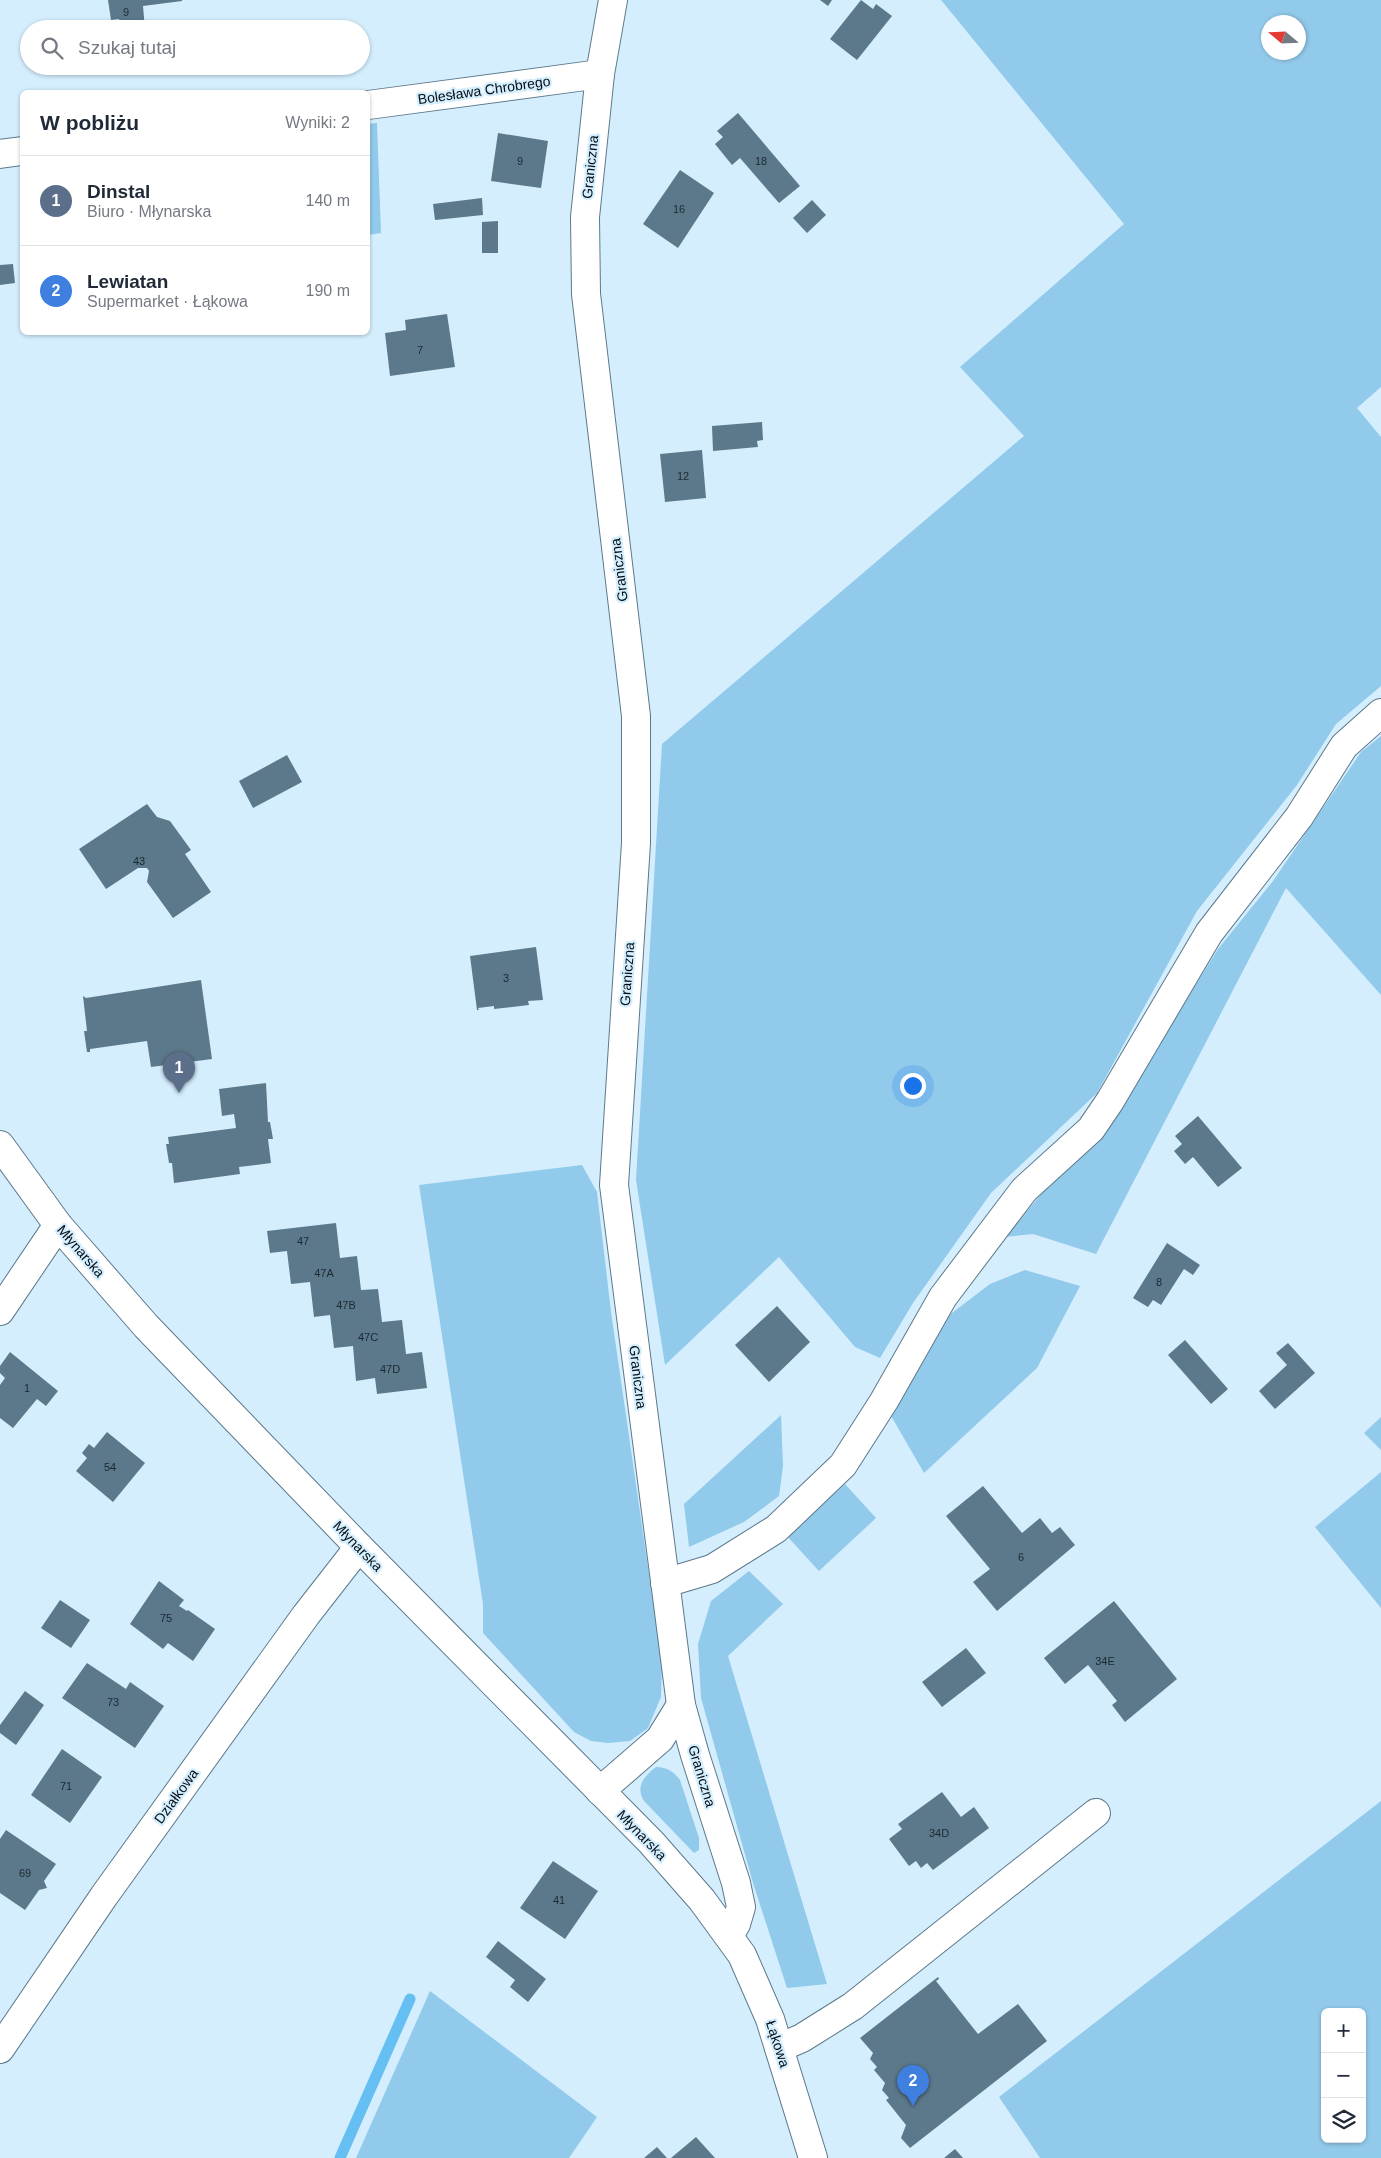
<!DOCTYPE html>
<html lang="pl">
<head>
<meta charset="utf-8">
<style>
  body { margin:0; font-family:Helvetica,sans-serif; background:#f6f6f7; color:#1f2937 }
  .controls { position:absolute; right:15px; bottom:15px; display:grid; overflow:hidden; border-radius:8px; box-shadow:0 1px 4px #0004 }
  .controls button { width:45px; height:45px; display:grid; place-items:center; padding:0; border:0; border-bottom:1px solid #e0e1e3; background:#fff; color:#1f2937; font:25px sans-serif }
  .compass { position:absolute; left:1261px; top:15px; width:45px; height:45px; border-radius:50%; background:#fff; box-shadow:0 1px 4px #0004; rotate:289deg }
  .you { position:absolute; left:912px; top:1085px; width:18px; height:18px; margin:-12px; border:4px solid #fff; border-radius:50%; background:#1a73e8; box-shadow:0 0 0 8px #1a73e833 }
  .badge { display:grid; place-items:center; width:32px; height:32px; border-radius:50%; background:#a2602d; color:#fff; font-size:16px; font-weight:700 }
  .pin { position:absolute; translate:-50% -41px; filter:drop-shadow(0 1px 2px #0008) }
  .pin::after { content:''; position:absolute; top:26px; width:18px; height:15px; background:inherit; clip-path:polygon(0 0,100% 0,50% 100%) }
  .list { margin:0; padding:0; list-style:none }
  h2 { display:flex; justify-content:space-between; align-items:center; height:65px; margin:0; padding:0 20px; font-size:21px }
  h2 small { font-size:16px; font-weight:400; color:#747a83 }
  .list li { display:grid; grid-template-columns:32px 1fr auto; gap:15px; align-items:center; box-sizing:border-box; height:90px; padding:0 20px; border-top:1px solid #e0e1e3 }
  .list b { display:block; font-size:19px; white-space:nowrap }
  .list p { margin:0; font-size:16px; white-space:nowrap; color:#747a83 }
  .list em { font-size:16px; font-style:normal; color:#747a83 }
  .icon { flex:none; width:28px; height:28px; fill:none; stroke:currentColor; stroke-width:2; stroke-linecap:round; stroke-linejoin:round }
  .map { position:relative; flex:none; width:1381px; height:2158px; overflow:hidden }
  .search { position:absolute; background:#fff; box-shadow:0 1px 4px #0004; left:20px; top:20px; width:350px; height:55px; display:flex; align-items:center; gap:12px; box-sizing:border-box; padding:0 18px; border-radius:28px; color:#747a83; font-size:19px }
  .panel { position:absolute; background:#fff; box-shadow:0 1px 4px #0004; left:20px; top:90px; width:350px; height:245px; border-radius:8px }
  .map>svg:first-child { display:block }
  .green { fill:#92caeb; fill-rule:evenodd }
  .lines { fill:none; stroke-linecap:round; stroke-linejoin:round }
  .stream { stroke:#65bff2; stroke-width:11 }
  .building { fill:#5c798b }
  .minor-casing { stroke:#5c798b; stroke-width:30 }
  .minor { stroke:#fff; stroke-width:28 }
  .labels { text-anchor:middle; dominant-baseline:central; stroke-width:4.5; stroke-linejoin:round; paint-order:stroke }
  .number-label { font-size:11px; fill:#1a2932 }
  .street-label { font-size:14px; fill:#040e15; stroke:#d4eefe }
</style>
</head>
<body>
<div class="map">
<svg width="1381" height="2158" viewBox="0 0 1381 2158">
  <rect width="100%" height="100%" fill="#d4eefe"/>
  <!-- green -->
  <g class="green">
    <path d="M941 0H1381V387L1357 408 1381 437V686L1336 724 1297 785 1197 911 1097 1093 991 1193 913 1303 880 1358 855 1347 779 1257 665 1365 636 1180 662 744 1024 436 960 367 1124 224ZM1268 22H1298V52H1268Z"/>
    <polygon points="377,123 381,233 368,235 368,124"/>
    <polygon points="1381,736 1381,995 1286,888 1096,1254 1033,1234 1005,1237 1043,1192 1096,1144 1218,949 1273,881 1361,752"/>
    <polygon points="582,1165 597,1192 611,1312 662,1664 661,1697 648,1728 630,1741 608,1743 591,1741 574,1732 483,1633 483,1604 419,1185"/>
    <polygon points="1025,1270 1080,1286 1037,1368 924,1473 890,1414 944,1319 990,1284"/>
    <polygon points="781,1415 783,1466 779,1496 744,1522 689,1547 684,1504"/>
    <polygon points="1381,1417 1381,1450 1364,1433"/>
    <polygon points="1381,1472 1381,1608 1315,1527"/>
    <polygon points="845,1484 876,1518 819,1571 786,1535"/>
    <polygon points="749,1571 783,1604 728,1656 827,1984 787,1988 753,1883 701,1698 698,1644 711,1601"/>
    <path d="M656 1767C667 1767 674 1772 680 1780L699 1838V1850L694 1853 644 1801C635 1787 644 1776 656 1767Z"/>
    <path d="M1381 1801V2158H1040L999 2097ZM1325 2012H1362V2139H1325Z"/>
    <polygon points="430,1991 597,2117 569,2158 356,2158"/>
  </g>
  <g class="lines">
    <!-- stream -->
    <polyline class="stream" points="340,2158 410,1999"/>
  </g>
  <!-- building -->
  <g class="building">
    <polygon points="108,0 182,0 182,1 143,6 145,29 120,29 119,19 111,20"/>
    <polygon points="820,0 832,0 828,6"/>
    <polygon points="861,0 873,9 876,4 892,16 857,60 830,39"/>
    <polygon points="738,113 800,186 779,203 740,158 732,165 715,144 723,137 717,131"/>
    <polygon points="498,133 548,141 541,188 491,181"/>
    <polygon points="680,170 714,193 678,248 643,224"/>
    <polygon points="482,198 483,215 435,220 433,204"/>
    <polygon points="812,200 826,215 807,233 793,218"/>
    <polygon points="498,221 498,253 482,253 482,222"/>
    <polygon points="13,264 15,283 0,285 0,265"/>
    <polygon points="447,314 455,367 390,376 385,333 406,330 405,320"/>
    <polygon points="762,422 763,440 757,441 758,447 713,451 712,426"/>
    <polygon points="702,450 706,498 665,502 660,454"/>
    <polygon points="287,755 302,782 253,808 239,781"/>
    <polygon points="147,804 157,817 170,821 191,850 185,854 211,892 173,918 147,882 149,871 147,868 138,868 106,889 79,849"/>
    <polygon points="536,947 543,1000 528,1001 529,1005 494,1009 494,1006 478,1008 479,1010 477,1010 470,956"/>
    <polygon points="201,980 212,1059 151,1067 147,1041 90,1049 90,1052 87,1052 84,1031 87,1031 83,996 86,998"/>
    <polygon points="266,1083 268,1122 270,1122 273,1139 268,1139 271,1163 239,1167 240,1174 174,1183 172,1163 169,1163 166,1144 169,1144 168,1137 236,1128 234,1114 222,1116 219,1089"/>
    <polygon points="1198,1116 1242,1168 1218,1187 1193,1157 1185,1164 1174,1151 1182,1144 1175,1136"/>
    <polygon points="336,1223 340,1258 357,1256 361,1290 378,1289 382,1322 402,1320 406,1354 422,1352 427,1388 377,1394 375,1378 356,1381 353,1346 334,1348 330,1315 314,1317 310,1282 291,1284 287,1251 270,1253 267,1231"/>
    <polygon points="1167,1243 1200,1265 1193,1275 1184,1269 1161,1305 1153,1300 1148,1307 1133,1298"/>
    <polygon points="777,1306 810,1342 769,1382 735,1345"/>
    <polygon points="1185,1340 1228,1389 1211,1404 1168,1355"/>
    <polygon points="1288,1343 1315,1373 1275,1409 1259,1391 1287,1365 1276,1353"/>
    <polygon points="10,1352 58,1391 46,1406 37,1399 13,1428 0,1418 0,1385 5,1378 0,1373 0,1366"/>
    <polygon points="107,1432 145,1463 113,1502 76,1471 87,1458 82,1453 89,1444 94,1448"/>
    <polygon points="983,1486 1022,1533 1040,1518 1052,1533 1060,1527 1075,1545 997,1611 973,1582 990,1569 946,1516"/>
    <polygon points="159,1581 184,1600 179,1606 187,1611 188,1610 215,1629 193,1661 168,1643 163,1649 130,1624"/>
    <polygon points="60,1600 90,1620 71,1648 41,1628"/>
    <polygon points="1114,1601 1177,1679 1125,1722 1112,1705 1117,1701 1088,1665 1065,1684 1044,1658"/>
    <polygon points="966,1648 986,1673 942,1707 922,1682"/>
    <polygon points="87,1663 126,1689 130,1682 164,1706 135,1748 62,1698"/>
    <polygon points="25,1691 44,1705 16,1745 0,1733 0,1725"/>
    <polygon points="62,1749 102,1777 70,1823 31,1795"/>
    <polygon points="942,1792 961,1817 974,1807 989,1828 933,1870 927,1863 921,1868 916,1861 909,1866 889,1839 902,1829 898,1824"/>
    <polygon points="6,1830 56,1864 44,1881 47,1888 39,1890 25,1910 0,1893 0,1839"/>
    <polygon points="553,1861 598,1891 565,1939 520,1908"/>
    <polygon points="498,1941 546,1979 528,2002 510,1987 515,1980 486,1957"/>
    <polygon points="938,1977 939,1979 936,1981 978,2034 1018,2004 1047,2041 910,2148 901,2138 906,2125 886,2100 889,2098 882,2090 885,2083 874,2070 877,2067 870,2059 873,2053 860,2038"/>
    <polygon points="696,2137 715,2158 671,2158"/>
    <polygon points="657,2147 667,2158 644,2158"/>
    <polygon points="955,2149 963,2158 944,2158"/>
  </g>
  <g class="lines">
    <defs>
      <g id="minor">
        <polyline points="613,0 600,74 585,217 586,294 636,716 636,843 614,1185 681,1705 695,1755 736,1883 741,1907 736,1924 729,1936"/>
        <polyline points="368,105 600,74"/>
        <polyline points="0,154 22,151"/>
        <polyline points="0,1145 58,1225 146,1326 359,1547 651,1842 702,1900 742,1955 770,2019 813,2158"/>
        <polyline points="0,1311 58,1225"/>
        <polyline points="665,1583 712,1569 776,1529 843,1465 884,1401 943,1297 1024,1190 1091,1129 1110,1101 1209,933 1299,817 1344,746 1381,713"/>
        <polyline points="600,1791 660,1739 681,1705"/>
        <polyline points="779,2048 802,2038 853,2006 1096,1813"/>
        <polyline points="0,2049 104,1896 306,1615 359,1547"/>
      </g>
    </defs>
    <!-- minor casing -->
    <use href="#minor" class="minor-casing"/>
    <!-- minor -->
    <use href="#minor" class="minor"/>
  </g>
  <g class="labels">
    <!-- number labels -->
    <g class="number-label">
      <text x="126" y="12">9</text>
      <text x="520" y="161">9</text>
      <text x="761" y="161">18</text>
      <text x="679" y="209">16</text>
      <text x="420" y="350">7</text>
      <text x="683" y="476">12</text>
      <text x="139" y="861">43</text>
      <text x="506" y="978">3</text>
      <text x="303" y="1241">47</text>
      <text x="324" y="1273">47A</text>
      <text x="1159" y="1282">8</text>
      <text x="346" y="1305">47B</text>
      <text x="368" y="1337">47C</text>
      <text x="390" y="1369">47D</text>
      <text x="27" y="1388">1</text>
      <text x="110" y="1467">54</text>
      <text x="1021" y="1557">6</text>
      <text x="166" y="1618">75</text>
      <text x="1105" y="1661">34E</text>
      <text x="113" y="1702">73</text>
      <text x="66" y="1786">71</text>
      <text x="939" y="1833">34D</text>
      <text x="25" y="1873">69</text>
      <text x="559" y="1900">41</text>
    </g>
    <!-- street labels -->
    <g class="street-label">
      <text transform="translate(484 90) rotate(-8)">Bolesława Chrobrego</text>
      <text transform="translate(590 167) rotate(-84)">Graniczna</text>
      <text transform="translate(619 570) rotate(-97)">Graniczna</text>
      <text transform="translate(627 974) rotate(-86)">Graniczna</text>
      <text transform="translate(81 1251) rotate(49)">Młynarska</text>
      <text transform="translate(638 1377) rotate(83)">Graniczna</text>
      <text transform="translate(358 1546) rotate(46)">Młynarska</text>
      <text transform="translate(702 1776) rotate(73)">Graniczna</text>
      <text transform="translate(176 1796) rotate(-54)">Działkowa</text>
      <text transform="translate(642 1835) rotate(46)">Młynarska</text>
      <text transform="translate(778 2044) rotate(72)">Łąkowa</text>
    </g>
  </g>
</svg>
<div class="controls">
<button>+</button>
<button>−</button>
<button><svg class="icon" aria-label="layers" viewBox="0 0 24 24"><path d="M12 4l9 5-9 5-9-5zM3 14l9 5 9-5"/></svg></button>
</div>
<svg class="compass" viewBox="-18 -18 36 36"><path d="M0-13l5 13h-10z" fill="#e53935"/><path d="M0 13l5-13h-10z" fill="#747a83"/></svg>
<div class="you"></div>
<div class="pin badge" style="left:179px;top:1093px;background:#5c6f8a">1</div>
<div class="pin badge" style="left:913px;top:2106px;background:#3f7fe0">2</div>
<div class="search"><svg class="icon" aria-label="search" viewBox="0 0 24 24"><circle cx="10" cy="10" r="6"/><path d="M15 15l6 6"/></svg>Szukaj tutaj</div>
<section class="panel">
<h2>W pobliżu<small>Wyniki: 2</small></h2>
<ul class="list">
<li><span class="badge" style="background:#5c6f8a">1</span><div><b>Dinstal</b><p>Biuro · Młynarska</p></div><em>140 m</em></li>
<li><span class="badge" style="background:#3f7fe0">2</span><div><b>Lewiatan</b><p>Supermarket · Łąkowa</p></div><em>190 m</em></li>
</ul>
</section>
</div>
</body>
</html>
